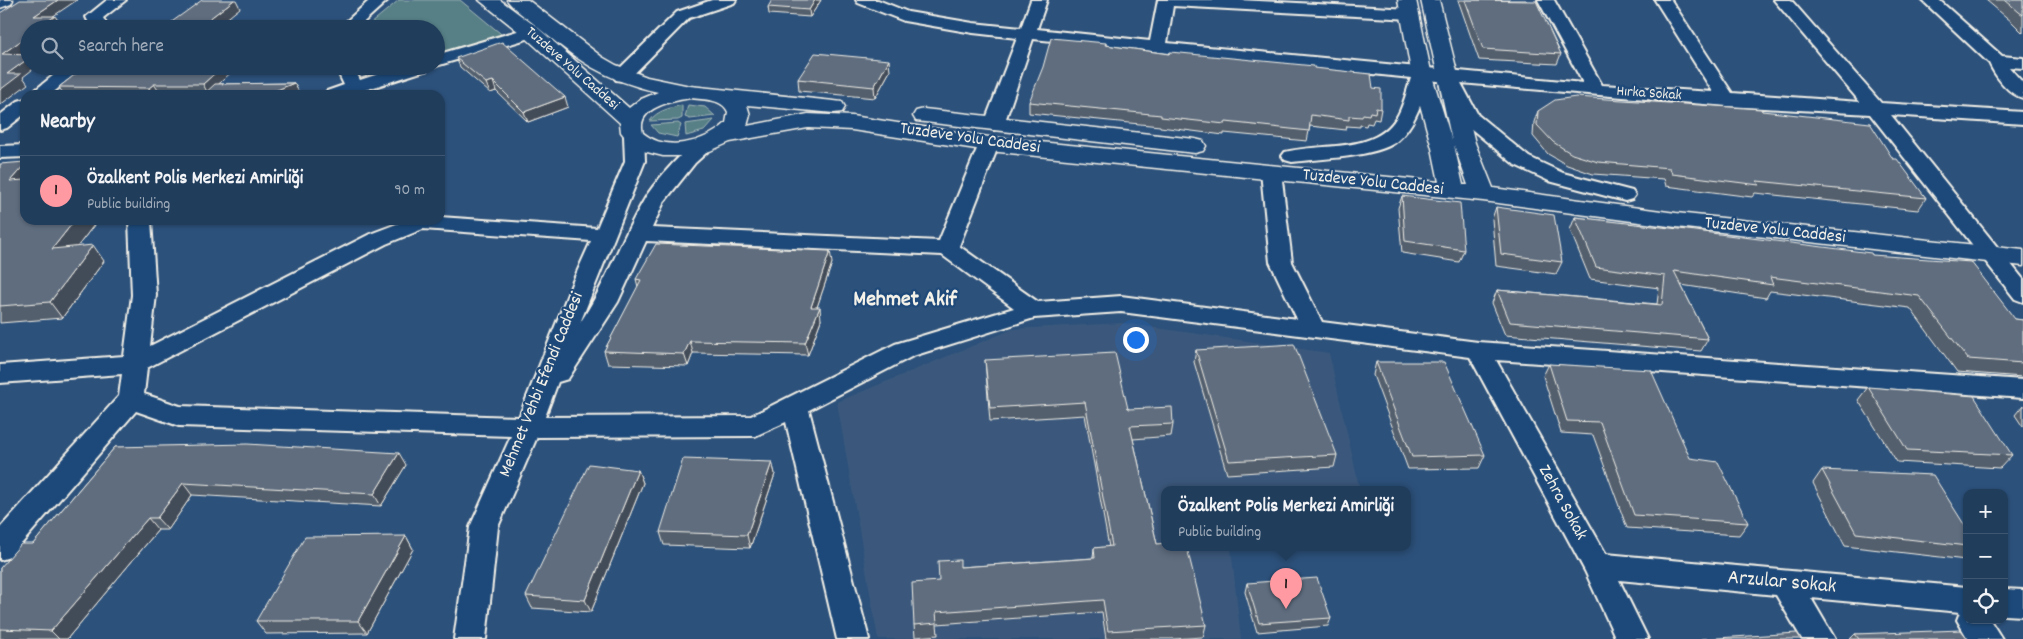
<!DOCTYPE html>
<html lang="en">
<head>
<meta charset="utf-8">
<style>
  body { margin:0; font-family:Dekko,sans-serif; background:#294462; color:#f1f3f6 }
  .controls { position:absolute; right:15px; bottom:15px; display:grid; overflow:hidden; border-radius:10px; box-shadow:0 1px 4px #0004 }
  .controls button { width:45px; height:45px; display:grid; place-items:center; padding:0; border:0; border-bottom:1px solid #3e5672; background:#213d5c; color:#f1f3f6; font:25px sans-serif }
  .you { position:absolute; left:1135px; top:339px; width:18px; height:18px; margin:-12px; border:4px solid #fff; border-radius:50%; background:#1a73e8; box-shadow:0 0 0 8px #1a73e833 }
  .badge { display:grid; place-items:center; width:32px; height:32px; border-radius:50%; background:#ff9aa2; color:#111; font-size:16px; font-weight:700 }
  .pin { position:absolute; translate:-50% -41px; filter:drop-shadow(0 1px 2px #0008) }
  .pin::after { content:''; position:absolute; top:26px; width:18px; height:15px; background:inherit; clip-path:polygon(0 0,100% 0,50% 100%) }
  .popup { position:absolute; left:1161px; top:486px; width:250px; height:65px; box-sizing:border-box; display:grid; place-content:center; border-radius:10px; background:#213d5c; filter:drop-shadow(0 1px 4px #0005); font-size:16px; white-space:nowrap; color:#a2aebb }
  .popup b { font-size:19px; color:#f1f3f6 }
  .popup::after { content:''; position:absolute; left:50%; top:100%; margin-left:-10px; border:10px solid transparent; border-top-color:#213d5c }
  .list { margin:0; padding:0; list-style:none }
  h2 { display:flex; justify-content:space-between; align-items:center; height:65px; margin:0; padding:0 20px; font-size:21px }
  h2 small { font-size:16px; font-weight:400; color:#a2aebb }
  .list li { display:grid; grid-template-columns:32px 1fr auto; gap:15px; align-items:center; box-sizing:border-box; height:70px; padding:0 20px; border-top:1px solid #3e5672 }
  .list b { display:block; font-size:19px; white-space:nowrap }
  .list p { margin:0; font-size:16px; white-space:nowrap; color:#a2aebb }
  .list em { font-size:16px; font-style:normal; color:#a2aebb }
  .icon { flex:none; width:28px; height:28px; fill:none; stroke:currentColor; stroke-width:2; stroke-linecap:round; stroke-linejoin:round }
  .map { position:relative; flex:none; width:2023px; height:639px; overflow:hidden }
  .search { position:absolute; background:#213d5c; box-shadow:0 1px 4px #0004; left:20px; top:20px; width:425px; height:55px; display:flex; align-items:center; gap:12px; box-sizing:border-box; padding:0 18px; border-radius:28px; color:#a2aebb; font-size:19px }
  .panel { position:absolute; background:#213d5c; box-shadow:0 1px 4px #0004; left:20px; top:90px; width:425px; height:135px; border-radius:15px }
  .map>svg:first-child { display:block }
  .built { fill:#3b597c }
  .green { fill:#567f86; stroke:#a5b8b7 }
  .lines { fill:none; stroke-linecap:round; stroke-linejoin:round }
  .minor-casing { stroke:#f4f1e8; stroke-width:4 }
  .major-casing { stroke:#f4f1e8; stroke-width:3 }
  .minor { fill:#1f4a7a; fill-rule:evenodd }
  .major { fill:#1f4a7a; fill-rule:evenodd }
  .wall { fill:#525e6d; stroke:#f4f1e8 }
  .shaded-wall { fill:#424c59; stroke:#f4f1e8 }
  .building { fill:#5f6d7f; stroke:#f4f1e8 }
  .labels { text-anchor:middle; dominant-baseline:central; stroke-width:4.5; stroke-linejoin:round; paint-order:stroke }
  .far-street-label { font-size:15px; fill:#f4f1e8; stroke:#1f4a7a }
  .street-label { font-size:18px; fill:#f4f1e8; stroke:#1f4a7a }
  .near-street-label { font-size:21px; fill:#f4f1e8; stroke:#1f4a7a }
  .district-label { font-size:22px; font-weight:bold; fill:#f4f1e8; stroke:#1f4a7a }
</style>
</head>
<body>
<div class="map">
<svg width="2023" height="639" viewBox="0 0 2023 639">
  <rect width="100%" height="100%" fill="#2c517b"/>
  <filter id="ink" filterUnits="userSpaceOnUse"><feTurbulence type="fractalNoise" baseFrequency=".02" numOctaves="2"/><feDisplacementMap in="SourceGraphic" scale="10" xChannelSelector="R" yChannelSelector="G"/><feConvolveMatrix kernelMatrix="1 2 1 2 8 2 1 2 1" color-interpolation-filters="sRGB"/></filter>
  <g filter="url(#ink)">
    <!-- built -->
    <polygon class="built" points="1122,323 1329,353 1360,490 1165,490 1165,548 1231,548 1241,639 878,639 837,402 1013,329"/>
    <!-- green -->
    <g class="green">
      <polygon points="399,0 460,0 506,38 436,58 436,29 364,29"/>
      <path d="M682 105V118L678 120 650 121C657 110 671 108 682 105Z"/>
      <polygon points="688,105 705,107 715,116 690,119 685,117"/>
      <polygon points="714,120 704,131 686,136 685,124"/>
      <polygon points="678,123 681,125 677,137 658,133 651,125"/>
    </g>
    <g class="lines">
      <defs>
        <g id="minor">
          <polygon points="107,0 126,0 103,18 109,29 92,29 86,17"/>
          <polygon points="370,0 388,0 356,29 338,29"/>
          <polygon points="712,0 736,0 734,3 689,18 628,80 622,81 616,80 613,76 616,72 677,12"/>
          <path d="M856 0H878L908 12 973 23 1021 28 1031 0H1047L1037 29 1150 41 1158 0H1239L1411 9 1417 11 1419 14 1417 17 1411 19 1173 6 1167 43 1583 83 1538 0H1554L1602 85 1713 92 1655 0H1671L1732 93 1860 102 1774 0H1791L1881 103 2023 112V124L1891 115 2023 279V302L2015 299 1870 114 1727 106 1461 83 1478 115 1529 157 1563 173 1632 191 1635 195 1632 199 1625 201 1549 181 1515 165 1463 122 1444 85 1446 82 1429 80C1422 101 1415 126 1397 141 1379 157 1317 159 1292 162L1285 160 1282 156 1285 152C1323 142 1376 155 1398 115 1404 104 1407 90 1411 78L1033 39 1004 124 1001 128 994 130 987 128 984 124 1017 38 973 33 904 21 858 3Z"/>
          <path d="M1922 0H1939L2002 56 2023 58V68L2009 67 2023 83V98C2009 95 1995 76 1989 63Z"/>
          <polygon points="531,27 537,28 539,32 537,36 436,66 436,55"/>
          <polygon points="65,66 86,66 50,95 29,95"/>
          <polygon points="335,66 353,66 360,80 403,66 430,66 427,70 365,90 367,95 324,95 327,91 344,85"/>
          <polygon points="25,99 25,114 7,128 0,130 0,115 18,101"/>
          <path d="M634 130 641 132 644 136 645 161 580 323C606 284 620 240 644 200 653 184 683 150 698 141 703 138 708 139 713 140L716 144 695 163 664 202 652 228 939 241 979 144 982 140 989 138 996 140 999 144 959 246 1038 302 1121 296 1297 319 1270 262 1261 172 1264 168 1271 166 1278 168 1281 172 1292 262 1322 322 1478 342 2023 380V398L1496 360 1606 554 1967 587V620H1990L2002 639H1968L1957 620 1960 612 1811 598 1835 639H1802L1776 595 1619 580 1648 639H1616L1585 571 1470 357 1121 312 1034 318 913 356 809 410 869 639H837L786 422 755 436 537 437 498 527 486 639H454L470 527 511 436 179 426 136 411 10 557 0 560V528L119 396 122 374 0 383V365L124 356 132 295 129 220H151L156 295 150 346 370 234 407 220H440V217L597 228 625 161 624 136 627 132ZM423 229 591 241 573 281 519 417 180 406 144 394 147 368 386 244ZM646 241 942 255 1014 308 895 344 751 416 545 417 558 382 568 379 618 302Z"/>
          <polygon points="25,145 25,157 0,158 0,146"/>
          <polygon points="2004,589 2023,590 2023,616 2004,615"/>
        </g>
        <g id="major">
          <polygon points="0,0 13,0 11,4 0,8"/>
          <path d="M479 0H500L538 28 629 108 639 100 658 92C604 80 577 60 535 25 526 17 514 10 507 0H528L602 57 616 65 647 77 690 86 834 101 842 102 845 107 842 112 834 113 747 105 750 115 747 126 808 114 852 116 989 137 1439 182 1432 148 1412 76 1398 0H1416L1432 76 1452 141 1421 0H1439L1475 143 1493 188 1676 213 2023 250V266L1676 227 1483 201 989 151 852 130 808 128 730 142 710 151 689 156H663L643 151 631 145 621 132 620 123 524 36ZM691 98C703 100 722 98 728 112L726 123C706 142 667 153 643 133 635 107 673 101 691 98ZM1454 145 1468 185H1463Z"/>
          <polygon points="924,109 1195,139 1203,141 1206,146 1203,151 1195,153 916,121 913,116 916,111"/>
        </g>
      </defs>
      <!-- minor casing -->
      <use href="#minor" class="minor-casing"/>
      <!-- major casing -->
      <use href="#major" class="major-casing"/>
      <!-- minor -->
      <use href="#minor" class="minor"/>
      <!-- major -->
      <use href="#major" class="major"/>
    </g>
    <!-- wall -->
    <g class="wall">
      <polygon points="821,0 810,17 769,14 768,7"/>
      <polygon points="1458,0 1526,0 1561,54 1557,64 1479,60"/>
      <polygon points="1986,0 2023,0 2023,33 2012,22"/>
      <polygon points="1106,43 1106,45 1169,54 1314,68 1373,88 1381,109 1379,120 1374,119 1372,124 1367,123 1366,126 1360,125 1360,127 1347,126 1346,130 1310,126 1307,141 1224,133 1224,135 1160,127 1160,126 1029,113 1029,102"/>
      <polygon points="456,58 568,107 528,122 496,91 490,93 460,67"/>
      <polygon points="86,66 219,84 294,83 300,94 298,95 203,95 204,94 160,93 158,95 64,95 59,87"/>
      <polygon points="890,71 875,98 799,91 798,79"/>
      <polygon points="1538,111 1762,111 1893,159 1926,198 1918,210 1755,193 1752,197 1666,186 1664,179 1593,174 1567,165 1548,154 1533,136 1534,122"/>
      <polygon points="0,164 25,220 91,220 94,225 77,247 104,261 62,318 0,323"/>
      <polygon points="1402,196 1464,250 1459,262 1402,253 1398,208"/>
      <polygon points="1496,207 1562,262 1556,274 1496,266 1492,219"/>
      <polygon points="1575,217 1872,255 2015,319 2023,320 2023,377 1957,372 1910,308 1770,291 1766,298 1681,285 1708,339 1701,351 1505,335 1492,303 1497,290 1657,304 1659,288 1590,279 1570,230"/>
      <polygon points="832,263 817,307 821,320 808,355 693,353 688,366 608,364 604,351 638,287 636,279"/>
      <polygon points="1196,350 1337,455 1334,467 1227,474 1194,362"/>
      <polygon points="985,360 1173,424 1171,436 1133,439 1157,544 1206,625 1203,637 1172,639 1106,639 1102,612 937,624 938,635 915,637 914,625 939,581 960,567 1093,558 1094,548 1109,547 1085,415 990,421 986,373"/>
      <polygon points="1376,362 1485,455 1479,468 1408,469 1373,375"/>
      <polygon points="1549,364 1690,458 1748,523 1739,535 1627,528 1593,435 1561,433 1543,376"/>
      <polygon points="1868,387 2012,455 2000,468 1897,462 1858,400"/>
      <polygon points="2023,405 2023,427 2015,415"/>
      <polygon points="115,447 406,465 381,506 192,495 168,530 158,530 67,639 0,639 0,568 33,544"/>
      <polygon points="772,462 775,474 750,548 664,545 660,532"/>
      <polygon points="638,470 643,483 591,612 532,608 526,596"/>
      <polygon points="1822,470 1967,529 1967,559 1966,560 1845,546 1813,483"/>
      <polygon points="406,536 413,549 367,633 266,634 256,621"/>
      <polygon points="1247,583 1331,618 1328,626 1257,632 1245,592"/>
      <polygon points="1855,634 1968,639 1850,639"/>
    </g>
    <!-- shaded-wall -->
    <g class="shaded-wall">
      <polygon points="58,0 77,0 40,25 34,16"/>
      <polygon points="234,0 236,0 240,8 214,29 196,29"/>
      <polygon points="815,0 821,0 810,17 809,10"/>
      <polygon points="55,16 61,25 56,29 37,29"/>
      <polygon points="29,35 29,49 8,64 2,54"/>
      <polygon points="29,58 29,66 37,66 23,77 28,84 0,105 0,90 7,74"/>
      <polygon points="889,60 890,71 875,98 874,87"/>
      <polygon points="223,66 238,66 208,94 203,84"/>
      <polygon points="493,81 496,91 490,93 486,83"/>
      <polygon points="294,83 300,94 298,95 265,95"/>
      <polygon points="154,84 160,93 158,95 153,95 149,88"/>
      <polygon points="565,97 568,107 528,122 524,112"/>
      <polygon points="25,164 25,191 10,181"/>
      <polygon points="75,220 91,220 94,225 64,264 52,249"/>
      <polygon points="93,245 104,261 62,318 50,302"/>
      <polygon points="830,251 832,263 813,319 811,307"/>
      <polygon points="820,307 821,320 808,355 805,343"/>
      <polygon points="690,341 693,353 688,366 684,354"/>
      <polygon points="399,453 406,465 381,506 374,494"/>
      <polygon points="772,462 775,474 750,548 747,535"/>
      <polygon points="638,470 643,483 591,612 585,600"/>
      <polygon points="183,483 192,495 168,530 157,518"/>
      <polygon points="148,518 158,530 67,639 59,639 51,631"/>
      <polygon points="406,536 413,549 367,633 358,621"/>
    </g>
    <!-- building -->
    <g class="building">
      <polygon points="20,0 58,0 34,16 55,16 37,29 29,29 29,35 2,54 29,55 29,58 7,74 21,74 0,90 0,13"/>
      <polygon points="202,0 234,0 196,29 162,29"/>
      <polygon points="772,0 815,0 809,10 768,7"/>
      <polygon points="1465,0 1536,1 1561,54 1483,49"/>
      <polygon points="2005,0 2023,0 2023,15 2019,12"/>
      <polygon points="1051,38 1106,43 1105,45 1169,54 1170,52 1314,66 1314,68 1371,74 1373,88 1381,89 1381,109 1376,108 1375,113 1370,112 1369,115 1363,114 1362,117 1349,116 1349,120 1311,115 1309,131 1226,122 1225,124 1161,117 1161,115 1029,102 1043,67"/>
      <polygon points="502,42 565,97 524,112 493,81 486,83 456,58"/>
      <polygon points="815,53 889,60 874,87 798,79"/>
      <polygon points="86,66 223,66 203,84 154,84 149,88 59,87"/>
      <polygon points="294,83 265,95 203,95 215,84"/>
      <polygon points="1576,97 1761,109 1762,111 1870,123 1893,159 1897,159 1926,198 1757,181 1759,185 1672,174 1670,168 1598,162 1572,154 1553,142 1537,125 1538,111 1555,100"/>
      <polygon points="25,162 25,164 10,181 25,180 25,220 75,220 52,249 93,245 50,302 0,306 0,164"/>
      <polygon points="1402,196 1460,203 1464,250 1405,241"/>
      <polygon points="1496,207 1554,215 1562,262 1501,254"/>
      <polygon points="1575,217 1679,229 1871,253 1872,255 1971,262 2015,319 2023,320 2023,363 1968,359 1919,296 1770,277 1773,285 1674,271 1708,339 1510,322 1497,290 1662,305 1665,276 1596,267"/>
      <polygon points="656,244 830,251 811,307 820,307 805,343 690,341 684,354 604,351 641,280 636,279"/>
      <polygon points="1294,344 1337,455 1229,461 1196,350"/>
      <polygon points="1115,353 1128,409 1172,407 1173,424 1130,426 1157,544 1165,543 1165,548 1187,548 1206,625 1108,631 1103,600 936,612 937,623 914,625 912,583 939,581 938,561 960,560 960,567 1095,558 1094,548 1112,546 1085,402 990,408 985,360"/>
      <polygon points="1376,362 1444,362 1485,455 1412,457"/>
      <polygon points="1549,364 1651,370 1690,458 1718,462 1748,523 1634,515 1600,422 1567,421"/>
      <polygon points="1868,387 1974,396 2012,455 1907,450"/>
      <polygon points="247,444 399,453 374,494 183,483 157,518 148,518 51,631 0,629 0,568 21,544 33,544 115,447"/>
      <polygon points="683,459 772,462 747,535 660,532"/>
      <polygon points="589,464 638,470 585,600 526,596"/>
      <polygon points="1822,470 1933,475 1967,529 1967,546 1856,533"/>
      <polygon points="406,536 358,621 256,621 305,537"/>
      <polygon points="1317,578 1331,618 1259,623 1247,583"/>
      <polygon points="1961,630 1968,639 1859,639 1855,634"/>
      <polygon points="1797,633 1801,639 1701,639"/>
    </g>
  </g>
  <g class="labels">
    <!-- far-street labels -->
    <g class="far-street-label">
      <text transform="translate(572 69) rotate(41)">Tuzdeve Yolu Caddesi</text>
      <text transform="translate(1649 94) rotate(4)">Hırka Sokak</text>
    </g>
    <!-- street labels -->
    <g class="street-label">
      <text transform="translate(970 139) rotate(8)">Tuzdeve Yolu Caddesi</text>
      <text transform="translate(1373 183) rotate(6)">Tuzdeve Yolu Caddesi</text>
      <text transform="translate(1775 231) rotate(6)">Tuzdeve Yolu Caddesi</text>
      <text transform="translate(542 385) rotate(-68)">Mehmet Vehbi Efendi Caddesi</text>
      <text transform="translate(1562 503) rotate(61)">Zehra Sokak</text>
    </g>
    <!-- near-street labels -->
    <g class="near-street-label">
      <text transform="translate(1782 583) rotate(5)">Arzular sokak</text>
    </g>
    <!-- district labels -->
    <g class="district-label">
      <text x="905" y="300">Mehmet Akif</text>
    </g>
  </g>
</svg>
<div class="controls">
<button>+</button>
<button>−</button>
<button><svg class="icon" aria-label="locate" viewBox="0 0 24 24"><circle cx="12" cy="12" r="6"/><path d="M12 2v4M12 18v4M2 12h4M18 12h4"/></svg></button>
</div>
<div class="you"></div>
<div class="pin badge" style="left:1286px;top:609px">1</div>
<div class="popup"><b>Özalkent Polis Merkezi Amirliği</b>Public building</div>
<div class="search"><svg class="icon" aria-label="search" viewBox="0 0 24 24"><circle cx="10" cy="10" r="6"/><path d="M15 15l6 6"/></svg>Search here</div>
<section class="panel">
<h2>Nearby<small></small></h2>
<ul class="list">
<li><span class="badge">1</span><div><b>Özalkent Polis Merkezi Amirliği</b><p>Public building</p></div><em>90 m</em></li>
</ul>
</section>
</div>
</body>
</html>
